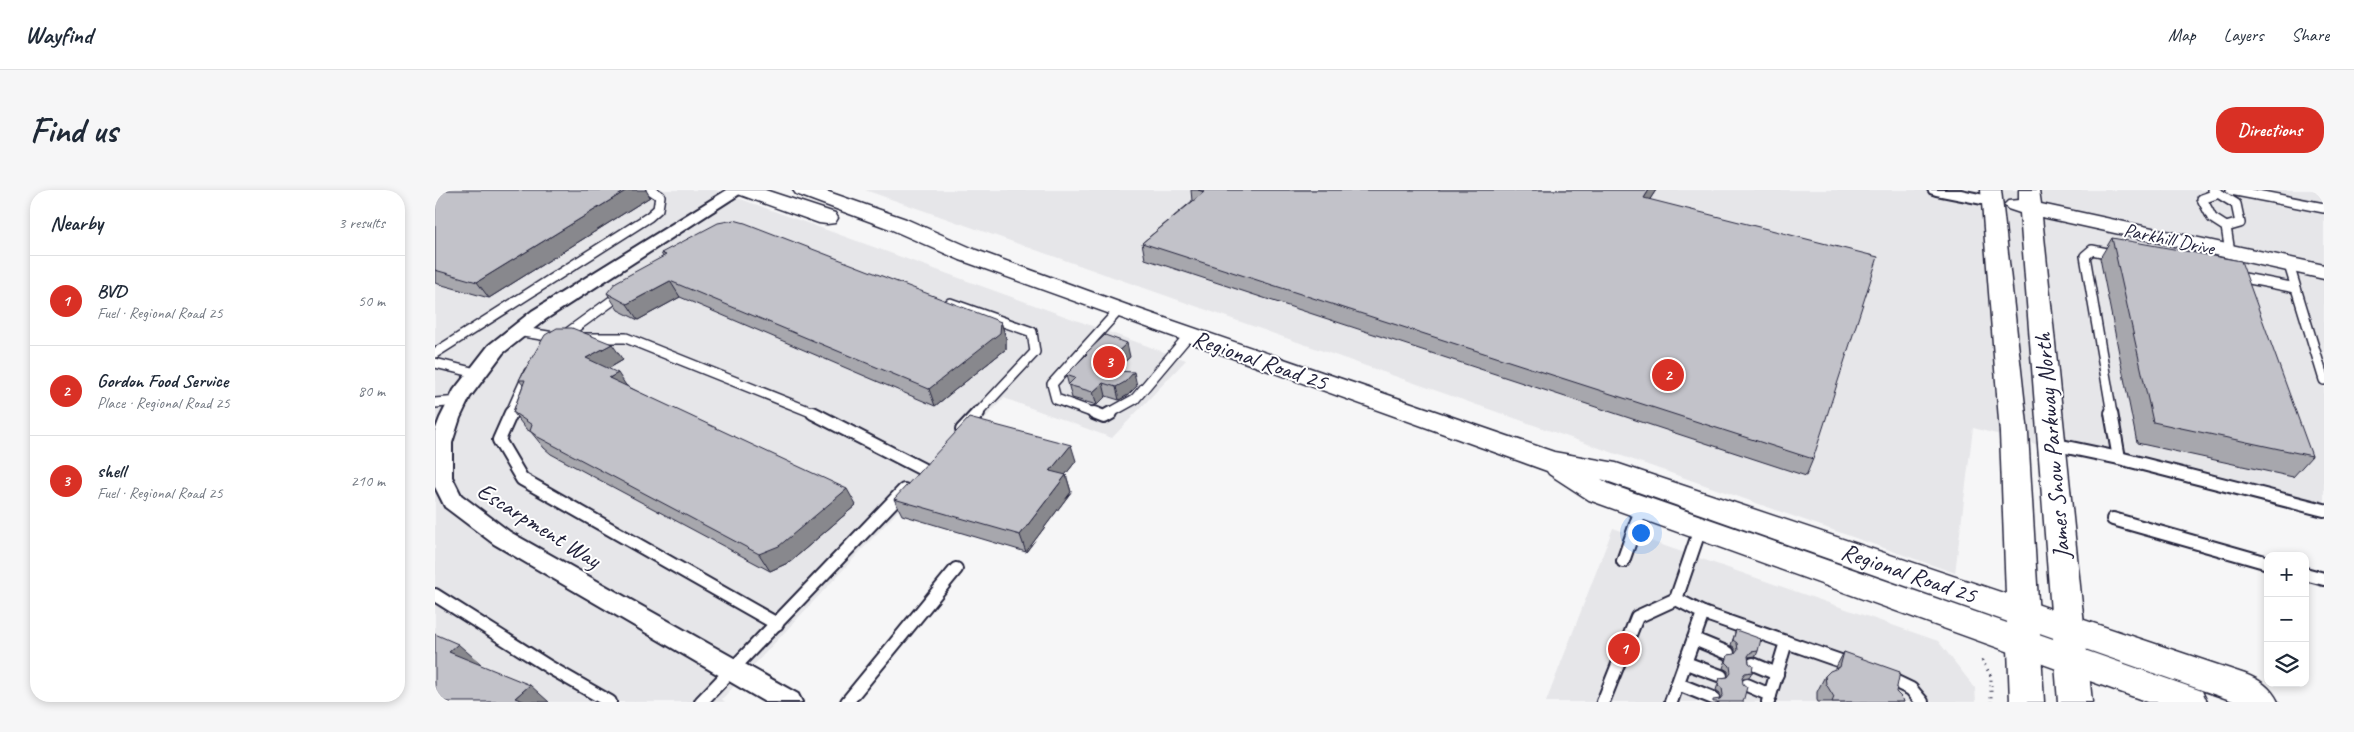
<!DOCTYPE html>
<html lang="en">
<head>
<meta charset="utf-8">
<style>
  body { margin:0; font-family:Caveat,sans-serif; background:#f6f6f7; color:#1f2937 }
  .controls { position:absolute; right:15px; bottom:15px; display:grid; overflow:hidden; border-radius:10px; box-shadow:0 2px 8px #0003 }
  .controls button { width:45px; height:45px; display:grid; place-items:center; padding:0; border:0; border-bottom:1px solid #e0e1e3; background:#fff; color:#1f2937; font:25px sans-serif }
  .you { position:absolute; left:1205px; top:342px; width:18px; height:18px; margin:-12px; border:4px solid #fff; border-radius:50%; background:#1a73e8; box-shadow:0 0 0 8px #1a73e833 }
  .badge { display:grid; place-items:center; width:32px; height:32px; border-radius:50%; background:#d93025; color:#fff; font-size:16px; font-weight:700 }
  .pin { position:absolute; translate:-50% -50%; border:2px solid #fff; box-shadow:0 1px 5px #0006 }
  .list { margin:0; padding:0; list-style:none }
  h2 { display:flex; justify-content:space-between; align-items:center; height:65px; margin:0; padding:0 20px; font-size:21px }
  h2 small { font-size:16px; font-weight:400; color:#747a83 }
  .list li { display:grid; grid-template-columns:32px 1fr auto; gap:15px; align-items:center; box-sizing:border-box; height:90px; padding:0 20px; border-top:1px solid #e0e1e3 }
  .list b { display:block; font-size:19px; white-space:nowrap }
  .list p { margin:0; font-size:16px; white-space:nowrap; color:#747a83 }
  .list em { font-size:16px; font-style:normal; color:#747a83 }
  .icon { flex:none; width:28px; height:28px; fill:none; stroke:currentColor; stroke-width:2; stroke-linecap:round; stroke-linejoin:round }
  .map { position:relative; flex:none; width:1889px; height:512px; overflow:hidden; border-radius:20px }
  header { display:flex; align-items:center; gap:30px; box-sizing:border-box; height:70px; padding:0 25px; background:#fff; border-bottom:1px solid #e0e1e3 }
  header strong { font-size:24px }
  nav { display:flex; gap:28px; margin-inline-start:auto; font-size:18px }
  .intro { display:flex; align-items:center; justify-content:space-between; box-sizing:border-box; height:120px; padding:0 30px }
  h1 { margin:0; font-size:35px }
  .button { padding:12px 22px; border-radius:20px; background:#d93025; color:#fff; font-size:18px; font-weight:700 }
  main { display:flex; gap:30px; padding:0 30px }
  aside { flex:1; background:#fff; border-radius:20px; box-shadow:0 2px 8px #0003 }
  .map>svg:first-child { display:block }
  .built { fill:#e6e6e9 }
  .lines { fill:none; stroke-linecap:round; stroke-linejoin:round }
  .lane-far1-casing { stroke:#22223b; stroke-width:12 }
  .lane-casing { stroke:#22223b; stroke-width:16 }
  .street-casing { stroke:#22223b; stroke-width:4 }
  .secondary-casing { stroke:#22223b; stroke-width:3 }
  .primary-casing { stroke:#22223b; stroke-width:3 }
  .path { stroke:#22223b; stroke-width:3; stroke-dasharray:1 4.5; stroke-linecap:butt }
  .lane-far1 { stroke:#fff; stroke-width:9 }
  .lane { stroke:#fff; stroke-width:12 }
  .street { fill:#fff; fill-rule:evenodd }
  .secondary { fill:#fff; fill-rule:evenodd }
  .primary { fill:#fff; fill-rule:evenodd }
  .wall { fill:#a7a7ad; stroke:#22223b }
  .shaded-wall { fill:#88888d; stroke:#22223b }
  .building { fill:#c2c2c9; stroke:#22223b }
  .labels { text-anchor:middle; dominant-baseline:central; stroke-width:4; stroke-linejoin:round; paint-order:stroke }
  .far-street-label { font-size:20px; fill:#22223b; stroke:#fff }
  .street-label { font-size:24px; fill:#22223b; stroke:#fff }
</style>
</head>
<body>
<header>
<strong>Wayfind</strong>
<nav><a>Map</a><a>Layers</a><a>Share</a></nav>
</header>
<div class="intro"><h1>Find us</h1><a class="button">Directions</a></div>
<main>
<aside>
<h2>Nearby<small>3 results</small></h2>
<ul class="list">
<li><span class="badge">1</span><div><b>BVD</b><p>Fuel · Regional Road 25</p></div><em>50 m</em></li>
<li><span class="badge">2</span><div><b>Gordon Food Service</b><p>Place · Regional Road 25</p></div><em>80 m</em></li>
<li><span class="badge">3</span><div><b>shell</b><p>Fuel · Regional Road 25</p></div><em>210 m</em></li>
</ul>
</aside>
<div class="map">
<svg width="1889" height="512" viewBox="0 0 1889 512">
  <rect width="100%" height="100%" fill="#f6f6f7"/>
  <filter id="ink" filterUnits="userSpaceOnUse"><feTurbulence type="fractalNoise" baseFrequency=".02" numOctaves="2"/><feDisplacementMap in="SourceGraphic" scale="10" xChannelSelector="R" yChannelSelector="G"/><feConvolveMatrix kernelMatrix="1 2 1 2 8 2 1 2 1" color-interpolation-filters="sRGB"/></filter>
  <g filter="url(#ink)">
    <!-- built -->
    <g class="built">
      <polygon points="0,0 281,0 751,170 677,248 569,208 287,509 290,512 0,512"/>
      <polygon points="430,0 1889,0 1889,327 1538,238 1520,383"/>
      <polygon points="1178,338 1503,451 1540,498 1541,512 1111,512"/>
    </g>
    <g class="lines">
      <defs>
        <g id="lane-far1">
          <polyline points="1778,0 1801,14 1805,33 1791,37"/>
          <polyline points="1796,0 1889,18"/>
          <polyline points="1781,4 1767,9 1777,28 1791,37 1795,62"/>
          <polyline points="1854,75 1889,190"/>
          <polyline points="1799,86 1861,98"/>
          <polyline points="515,113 597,142 600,162 542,224"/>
          <polyline points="82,141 125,148"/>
          <polyline points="127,147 189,102"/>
          <polyline points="148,148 191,148 381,224"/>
          <polyline points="0,163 214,27 223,19 225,6 216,0"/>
          <polyline points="0,173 41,183"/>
          <polyline points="0,213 24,211"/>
          <polyline points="75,224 94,182"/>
          <polyline points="662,224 621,209 617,194 684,120"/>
          <polyline points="673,224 700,209 754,145"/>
          <polyline points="1677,224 1650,66 1657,60 1682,65"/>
        </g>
        <g id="lane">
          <polyline points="76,223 64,250 87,289 342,434"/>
          <polyline points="378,223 489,280"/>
          <polyline points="659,223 669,227 676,223"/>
          <polyline points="1676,223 1684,268"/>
          <polyline points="527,240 543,223"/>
          <polyline points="1617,254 1684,268 1889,320"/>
          <polyline points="1678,329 1833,373"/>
          <polyline points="1188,371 1207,317"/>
          <polyline points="1870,384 1889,389"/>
          <polyline points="0,405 114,477 175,512"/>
          <polyline points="1268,423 1351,452 1333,512"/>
          <polyline points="1259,449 1293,463"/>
          <polyline points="1351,452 1417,475"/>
          <polyline points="1251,473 1286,486"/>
          <polyline points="1318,474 1342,484"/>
          <polyline points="1451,487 1476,499 1487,512"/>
          <polyline points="1243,494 1278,508"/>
          <polyline points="1312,495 1335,505"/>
          <polyline points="266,512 469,300"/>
          <polyline points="412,512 521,379"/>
          <polyline points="1168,512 1202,427 1241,409"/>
          <polyline points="1236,512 1268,423 1241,409 1265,339"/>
        </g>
        <g id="street">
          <polygon points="292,0 311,0 111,129 68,163 35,207 25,228 17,253 17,287 26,305 75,342 363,504 367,512 330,512 59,354 10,317 0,297 0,241 5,228 19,200 54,155 97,121"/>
          <polygon points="1493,0 1526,0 1563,8 1565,11 1563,14 1557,16 1501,5 1495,3"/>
        </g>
        <g id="secondary">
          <polygon points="1546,0 1566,0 1593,243 1609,512 1575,512 1565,243"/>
          <polygon points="1584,0 1604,0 1606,14 1889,75 1889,89 1607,27 1657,512 1623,512 1585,23 1573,19 1569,15 1573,11 1584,10"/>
        </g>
        <g id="primary">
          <polygon points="300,0 330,0 400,23 403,28 400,33 392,34 384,33 303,4"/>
          <path d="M358 0H388L471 29 541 60 692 115 1119 262 1181 273 1810 484C1825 490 1836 497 1843 512H1801L1166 289 1174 294 1767 501 1772 512H1713L1154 310 1114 284 1112 281 525 70 455 39 361 4Z"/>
        </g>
      </defs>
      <!-- lane-far1 casing -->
      <use href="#lane-far1" class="lane-far1-casing"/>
      <!-- lane casing -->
      <use href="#lane" class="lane-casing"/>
      <!-- street casing -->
      <use href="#street" class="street-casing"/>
      <!-- secondary casing -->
      <use href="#secondary" class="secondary-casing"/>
      <!-- primary casing -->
      <use href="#primary" class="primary-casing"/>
      <!-- path -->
      <polyline class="path" points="1547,470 1556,486 1556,512"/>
      <!-- lane-far1 -->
      <use href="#lane-far1" class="lane-far1"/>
      <!-- lane -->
      <use href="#lane" class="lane"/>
      <!-- street -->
      <use href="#street" class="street"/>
      <!-- secondary -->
      <use href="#secondary" class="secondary"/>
      <!-- primary -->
      <use href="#primary" class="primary"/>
    </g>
    <!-- wall -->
    <g class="wall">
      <polygon points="0,0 215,7 54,108 0,93"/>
      <polygon points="756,0 1221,0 1215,9 1378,269 1371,286 710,69 707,53 757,11"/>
      <polygon points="1677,48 1877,266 1858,287 1702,253 1665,68"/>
      <polygon points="226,63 566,132 571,148 571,159 500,216 245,107 203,130 183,120 172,103 228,67"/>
      <polygon points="650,164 695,167 679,181 702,196 693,205 684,210 671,206 662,215 637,208 631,185 650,166"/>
      <polygon points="188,170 173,179 192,196 421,315 355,372 335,381 116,264 109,258 96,242 91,239 78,222 88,195 84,190"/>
      <polygon points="641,271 630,285 631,285 636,302 591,362 467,325 459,309"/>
      <polygon points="1301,440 1323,461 1321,466 1313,467 1314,473 1317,482 1314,487 1308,488 1285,509 1285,503 1281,500 1285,488 1293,487 1293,481 1288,478 1293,465 1300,464 1300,458 1296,455"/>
      <polygon points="1409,462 1461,502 1469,512 1383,512 1382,510 1382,502 1390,486 1400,479"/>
    </g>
    <!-- shaded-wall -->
    <g class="shaded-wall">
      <polygon points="192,0 211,0 215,7 54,108 42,92"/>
      <polygon points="1214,0 1221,0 1206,23 1209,8"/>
      <polygon points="235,91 245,107 203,130 192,114"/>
      <polygon points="566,132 571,148 571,159 500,216 494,199"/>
      <polygon points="692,153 695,167 666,193 663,180"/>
      <polygon points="177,154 188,170 162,185 151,168"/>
      <polygon points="699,182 702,196 693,205 684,210 681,197"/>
      <polygon points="183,183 194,200 174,188"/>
      <polygon points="668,193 671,206 662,215 658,202"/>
      <polygon points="636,255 641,271 620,298 615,281"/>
      <polygon points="631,285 636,302 591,362 585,345"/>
      <polygon points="412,299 421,315 355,372 335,381 324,364"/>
      <polygon points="23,454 46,474 36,482 14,462"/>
      <polygon points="95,495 114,512 85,512 80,508"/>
    </g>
    <!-- building -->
    <g class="building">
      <polygon points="0,0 192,0 42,92 0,80"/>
      <polygon points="763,0 1214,0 1209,8 1443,67 1378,269 707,53 769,2"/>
      <polygon points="299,30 310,33 566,132 565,143 494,199 235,91 192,114 172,103 181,92 231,65 226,63 283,33"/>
      <polygon points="1677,48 1806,71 1877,266 1718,232"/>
      <polygon points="122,138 137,138 177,154 151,168 183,183 174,188 412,299 344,356 324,364 103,247 95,241 97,235 78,222 90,190 84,190 110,145"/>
      <polygon points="670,145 692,153 663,180 699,182 690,192 681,197 668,193 658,202 633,195 640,188 631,185 652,164 650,164"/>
      <polygon points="534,228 636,255 615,281 631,285 585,345 459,309"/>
      <polygon points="1301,440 1326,449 1323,461 1316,462 1313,466 1314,473 1318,476 1317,482 1310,483 1307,487 1308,494 1312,497 1308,512 1278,512 1278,510 1285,509 1288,505 1287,498 1283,495 1285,488 1293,487 1296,483 1295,476 1291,472 1293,465 1300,464 1303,460 1302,453 1298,450"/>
      <polygon points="0,444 23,454 14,462 95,495 80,508 91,512 0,512"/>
      <polygon points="1409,462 1465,482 1461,502 1468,509 1469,512 1397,512 1399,507 1391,494 1390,486 1395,481 1405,477"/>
    </g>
  </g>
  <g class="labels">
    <!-- far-street labels -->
    <g class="far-street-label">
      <text transform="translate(1734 49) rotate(12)">Parkhill Drive</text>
    </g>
    <!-- street labels -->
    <g class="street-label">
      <text transform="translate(825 170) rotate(19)">Regional Road 25</text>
      <text transform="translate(1617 256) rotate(-95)">James Snow Parkway North</text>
      <text transform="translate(104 335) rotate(32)">Escarpment Way</text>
      <text transform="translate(1474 383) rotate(19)">Regional Road 25</text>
    </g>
  </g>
</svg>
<div class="controls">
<button>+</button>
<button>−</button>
<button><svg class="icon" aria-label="layers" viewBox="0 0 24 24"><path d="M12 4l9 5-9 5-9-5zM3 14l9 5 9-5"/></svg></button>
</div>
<div class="you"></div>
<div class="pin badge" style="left:1189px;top:459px">1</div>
<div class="pin badge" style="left:1233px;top:185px">2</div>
<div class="pin badge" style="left:674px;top:172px">3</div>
</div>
</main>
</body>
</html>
